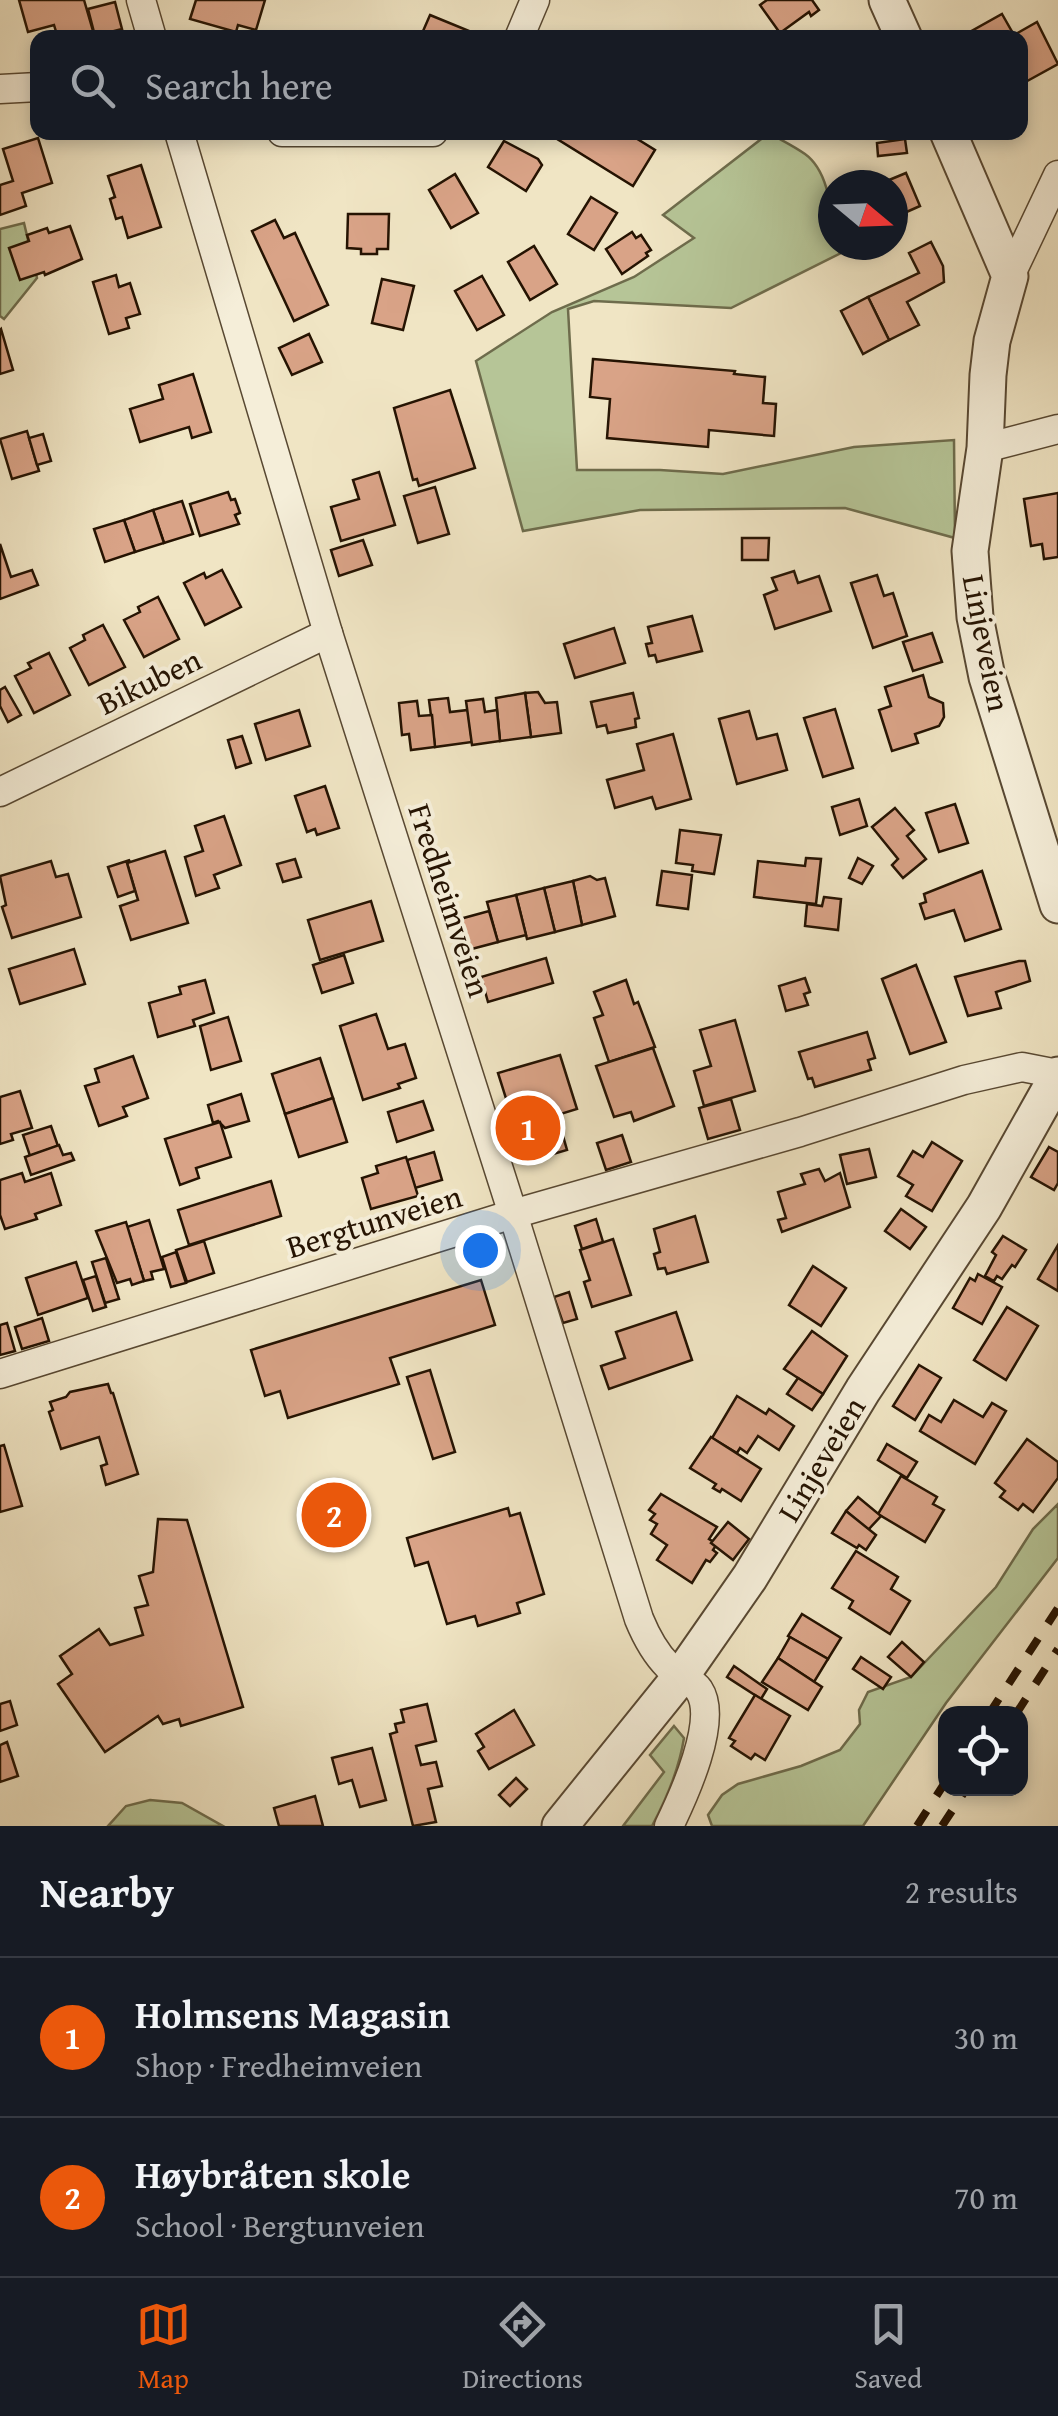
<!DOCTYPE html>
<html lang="en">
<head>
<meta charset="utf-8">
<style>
  body { margin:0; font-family:"Gentium Book Plus",serif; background:#242831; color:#f1f3f6 }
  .controls { position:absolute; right:30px; bottom:30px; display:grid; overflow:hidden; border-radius:20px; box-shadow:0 5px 15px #0003 }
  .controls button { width:90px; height:90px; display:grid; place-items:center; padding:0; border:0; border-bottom:2px solid #363941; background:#171b24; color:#f1f3f6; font:50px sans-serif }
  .compass { position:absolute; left:818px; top:170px; width:90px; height:90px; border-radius:50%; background:#171b24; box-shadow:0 5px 15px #0003; rotate:109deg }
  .you { position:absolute; left:480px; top:1250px; width:35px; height:35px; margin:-25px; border:8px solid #fff; border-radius:50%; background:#1a73e8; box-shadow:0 0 0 15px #1a73e833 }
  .badge { display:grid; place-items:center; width:65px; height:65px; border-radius:50%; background:#ea580c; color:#fff; font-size:32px; font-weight:700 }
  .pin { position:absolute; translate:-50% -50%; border:5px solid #fff; box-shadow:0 2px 10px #0006 }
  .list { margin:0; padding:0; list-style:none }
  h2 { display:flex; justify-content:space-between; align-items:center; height:130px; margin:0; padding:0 40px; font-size:42px }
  h2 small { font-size:32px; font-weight:400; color:#9ea1a6 }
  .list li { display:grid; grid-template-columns:65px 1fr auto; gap:30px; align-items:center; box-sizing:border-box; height:160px; padding:0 40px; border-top:2px solid #363941 }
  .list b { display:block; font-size:38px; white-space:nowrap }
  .list p { margin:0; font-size:32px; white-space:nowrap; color:#9ea1a6 }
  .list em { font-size:32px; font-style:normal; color:#9ea1a6 }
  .icon { flex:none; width:55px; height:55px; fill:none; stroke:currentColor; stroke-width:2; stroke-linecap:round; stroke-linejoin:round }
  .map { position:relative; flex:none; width:1058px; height:1826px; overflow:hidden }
  .search { position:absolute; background:#171b24; box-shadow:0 5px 15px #0003; left:30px; right:30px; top:30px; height:110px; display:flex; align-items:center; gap:25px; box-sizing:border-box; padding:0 35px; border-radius:20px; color:#9ea1a6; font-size:38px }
  .sheet { height:450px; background:#171b24 }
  nav { display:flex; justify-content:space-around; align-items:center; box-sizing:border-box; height:140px; border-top:2px solid #363941; background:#171b24; font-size:28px; color:#9ea1a6 }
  nav a { display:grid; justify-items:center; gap:5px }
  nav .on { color:#ea580c }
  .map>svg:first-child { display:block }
  .green { fill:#b6c597; stroke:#6e6c4c; stroke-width:2.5 }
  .building { fill:#d9a387; stroke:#251302; stroke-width:2.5 }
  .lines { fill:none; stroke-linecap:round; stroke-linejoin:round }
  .minor-casing { stroke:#584832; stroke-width:31 }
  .tertiary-casing { stroke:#584832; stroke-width:39 }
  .minor { stroke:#f5eed9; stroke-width:28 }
  .tertiary { stroke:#f5eed9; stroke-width:35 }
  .rail { stroke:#251302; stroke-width:8; stroke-dasharray:18 18; stroke-linecap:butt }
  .labels { text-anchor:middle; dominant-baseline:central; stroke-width:8; stroke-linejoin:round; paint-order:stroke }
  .street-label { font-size:32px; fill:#251302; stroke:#f5eed9 }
</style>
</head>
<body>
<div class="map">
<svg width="1058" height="1826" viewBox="0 0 1058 1826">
  <rect width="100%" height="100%" fill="#f0e5c4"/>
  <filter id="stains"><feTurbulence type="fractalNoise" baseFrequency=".002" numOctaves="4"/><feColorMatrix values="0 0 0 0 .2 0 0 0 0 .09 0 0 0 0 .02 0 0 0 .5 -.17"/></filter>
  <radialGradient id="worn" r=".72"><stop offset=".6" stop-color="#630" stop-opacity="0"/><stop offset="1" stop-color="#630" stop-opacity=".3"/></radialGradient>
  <!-- green -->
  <g class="green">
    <path d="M769 133C781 140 794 146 805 154 830 172 833 217 833 245H843L845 251 731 308 594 301 568 309 577 470H660L723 474 854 447 954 440 955 538 845 508 640 510 523 531 476 361 552 312 634 277 694 238 663 215Z"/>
    <polygon points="24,223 37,278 4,319 0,316 0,229"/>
    <polygon points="1058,1504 1058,1558 946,1703 863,1826 712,1826 708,1815 722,1795 738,1784 801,1766 840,1750 860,1724 859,1710 868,1692 911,1677 996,1587 1033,1529"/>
    <path d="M674 1726 684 1738C679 1770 667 1798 652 1826H623L664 1772 650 1755Z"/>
    <polygon points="150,1800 182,1803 223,1826 108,1826 126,1806"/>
  </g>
  <!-- building -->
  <g class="building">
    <polygon points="19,0 84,0 93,31 58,38 54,25 28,32"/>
    <polygon points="196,0 265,0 256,30 238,25 236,32 190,19"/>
    <polygon points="767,0 812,0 819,10 811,16 809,12 780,33 760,5"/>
    <polygon points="115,2 122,29 95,36 88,9"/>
    <polygon points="1002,14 1014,35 1037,22 1058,64 1020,85 1020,38 971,38 968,33"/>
    <polygon points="430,15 474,33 473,38 420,38"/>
    <polygon points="557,132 626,132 655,150 633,186 554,137"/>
    <polygon points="38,138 52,183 22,193 26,206 0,215 0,185 13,181 3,149"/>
    <polygon points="905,139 907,153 878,156 877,143"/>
    <polygon points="504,141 538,159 542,165 526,191 488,167"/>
    <polygon points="141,165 161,227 128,238 122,217 116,219 110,199 115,197 108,176"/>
    <polygon points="906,173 920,206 893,218 893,185 877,185"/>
    <polygon points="455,174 478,213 451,228 429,190"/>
    <polygon points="591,197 617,213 594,250 568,234"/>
    <polygon points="348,214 389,214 388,249 377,249 377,254 361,254 361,249 347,248"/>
    <polygon points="275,220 284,238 295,233 328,305 294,321 252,231"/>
    <polygon points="70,226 82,259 45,275 44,272 20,280 9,248 29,241 27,235 47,228 49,233"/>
    <polygon points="632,232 636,238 641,235 651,250 646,253 648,256 622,274 606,249"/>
    <polygon points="931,242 943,266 944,282 907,302 919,325 889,340 868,297 919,273 909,253"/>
    <polygon points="534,246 557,284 530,300 508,262"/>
    <polygon points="116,275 119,287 130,283 140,314 126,318 129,328 109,334 93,282"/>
    <polygon points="482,276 504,315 477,330 455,291"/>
    <polygon points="382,279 414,286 403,330 372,323"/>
    <polygon points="868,297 889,340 863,354 841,311"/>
    <polygon points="1,329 13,370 0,374 0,330"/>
    <polygon points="309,334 322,362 292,375 279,348"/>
    <polygon points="593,359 735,371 734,374 765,377 763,403 776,404 774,436 709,430 708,447 607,438 610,399 590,397"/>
    <polygon points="193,374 211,432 192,438 189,427 140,442 130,409 163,399 159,385"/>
    <polygon points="450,390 475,468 419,486 417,479 413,480 394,408"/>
    <polygon points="27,431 39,471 12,479 0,439"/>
    <polygon points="43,434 51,461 37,465 29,438"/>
    <polygon points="379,472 395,525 341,541 331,507 359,499 353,480"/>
    <polygon points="435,487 449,534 418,543 404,496"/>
    <polygon points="228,492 231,500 235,499 240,513 235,515 239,524 200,536 190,504"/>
    <polygon points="1058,493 1058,557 1044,559 1042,544 1031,546 1024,499"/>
    <polygon points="182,501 193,534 164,543 153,510"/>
    <polygon points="153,510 164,543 135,552 124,520"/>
    <polygon points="124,520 135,552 105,562 94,529"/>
    <polygon points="742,538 769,538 768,560 742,560"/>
    <polygon points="363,540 372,565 339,576 331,550"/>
    <polygon points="0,544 11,577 32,570 38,585 0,599"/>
    <polygon points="222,570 241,607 205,625 184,583 204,573 206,578"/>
    <polygon points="794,571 798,583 819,576 831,611 775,629 764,595 777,590 772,578"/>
    <polygon points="877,575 884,596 893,593 907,636 873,648 851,583"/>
    <polygon points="158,597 179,639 144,657 124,620 140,612 138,607"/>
    <polygon points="692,616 702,651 657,662 655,655 649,656 646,644 652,643 648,627"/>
    <polygon points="103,625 125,667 89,685 70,648 85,640 83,635"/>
    <polygon points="614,628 625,663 575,678 564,644"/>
    <polygon points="932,633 942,662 913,671 903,642"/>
    <polygon points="49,653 70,695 34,713 15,676 31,668 28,663"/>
    <polygon points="923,675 929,697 943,703 944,717 939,726 915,734 918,743 892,751 879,710 891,706 885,687"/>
    <polygon points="5,687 21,715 8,722 0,706 0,690"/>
    <polygon points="538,692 545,703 557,702 561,733 531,737 525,693"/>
    <polygon points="525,693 531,737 500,741 496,698"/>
    <polygon points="633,693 639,718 635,719 636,727 608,733 606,725 597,727 591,702"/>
    <polygon points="448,698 450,712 468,710 472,742 435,747 429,700"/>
    <polygon points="483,699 485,712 497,710 500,741 472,745 466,701"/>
    <polygon points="417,701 419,716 432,715 435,747 411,750 409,734 402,735 399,703"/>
    <polygon points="835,709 853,768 823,777 804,718"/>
    <polygon points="299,710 310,746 266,760 255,724"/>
    <polygon points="749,711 757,739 777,734 787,770 737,784 719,719"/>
    <polygon points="673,734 691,799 656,809 652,797 615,808 607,780 644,770 637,744"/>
    <polygon points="242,736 251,763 236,768 228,740"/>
    <polygon points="325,786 339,828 317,835 315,829 307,832 295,796"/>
    <polygon points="859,799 867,826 840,835 832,807"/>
    <polygon points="955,804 968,843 939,852 926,813"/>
    <polygon points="895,808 914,830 907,836 926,859 903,878 892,865 898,859 872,827"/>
    <polygon points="224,816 241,865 214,875 219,888 196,896 185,857 203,851 195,826"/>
    <polygon points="680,830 721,835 714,874 692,871 693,865 676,863"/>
    <polygon points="165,851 188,923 131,940 120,906 138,900 127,863"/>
    <polygon points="806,858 821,859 816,904 754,897 758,861 805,866"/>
    <polygon points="858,858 873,866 862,884 849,878"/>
    <polygon points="295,859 301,877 283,882 277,864"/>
    <polygon points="130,860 127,863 135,891 118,897 108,867"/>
    <polygon points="51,861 56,877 68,874 81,917 12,938 2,907 6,905 0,876"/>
    <polygon points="662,871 692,875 688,909 657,905"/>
    <polygon points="982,871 1001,929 965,941 954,910 925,919 920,904 926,902 924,894"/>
    <polygon points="590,876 597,880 605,878 615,916 582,925 573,881"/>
    <polygon points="573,881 582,925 555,932 544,888"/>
    <polygon points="544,888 555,932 527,939 516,895"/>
    <polygon points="516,895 526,935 498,942 487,902"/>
    <polygon points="824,897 841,899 838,930 805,926 807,904 822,906"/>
    <polygon points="371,901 383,941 320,960 308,920"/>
    <polygon points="489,911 498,942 468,950 460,919"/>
    <polygon points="74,949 85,984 20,1004 9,969"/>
    <polygon points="344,955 353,983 322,993 313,965"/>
    <polygon points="546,958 553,983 488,1002 481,977"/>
    <polygon points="1019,961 1025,961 1030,981 996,992 1001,1008 968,1016 955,977"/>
    <polygon points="916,965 946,1042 910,1054 882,979"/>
    <polygon points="805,978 810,992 804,994 808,1005 786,1011 779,986"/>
    <polygon points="205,980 214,1013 193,1020 195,1026 158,1037 149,1003 181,994 179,987"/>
    <polygon points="626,980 634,1004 638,1002 655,1047 609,1062 594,1018 603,1015 594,992"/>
    <polygon points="376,1014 388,1049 405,1044 416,1078 398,1084 400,1088 363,1100 340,1026"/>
    <polygon points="228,1017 241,1061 211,1070 200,1026"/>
    <polygon points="735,1020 755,1091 704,1106 694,1071 711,1066 700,1030"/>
    <polygon points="867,1032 875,1058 868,1060 871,1070 815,1087 812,1078 808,1079 799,1052"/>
    <polygon points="653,1048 674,1106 634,1121 631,1112 614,1117 596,1066"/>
    <polygon points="560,1055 577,1109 557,1115 567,1150 526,1162 498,1073"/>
    <polygon points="133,1056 148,1098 123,1107 127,1116 99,1126 85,1086 99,1082 95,1069"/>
    <polygon points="320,1058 333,1098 285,1114 272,1074"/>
    <polygon points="20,1091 32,1128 11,1134 13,1140 0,1144 0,1097"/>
    <polygon points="241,1094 249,1121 225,1128 218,1121 213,1123 208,1105"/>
    <polygon points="333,1098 347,1142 299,1157 285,1114"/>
    <polygon points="731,1099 740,1130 708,1139 699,1108"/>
    <polygon points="423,1101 433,1130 397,1142 388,1112"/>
    <polygon points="220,1122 231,1157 196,1168 199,1178 180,1185 165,1139"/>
    <polygon points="51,1126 58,1146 30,1156 23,1135"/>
    <polygon points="622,1135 631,1162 606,1170 597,1143"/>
    <polygon points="932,1142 962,1161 932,1211 906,1196 913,1185 898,1176 913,1151 923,1157"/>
    <polygon points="59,1145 63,1155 71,1153 74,1160 31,1175 25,1157"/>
    <polygon points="1049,1147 1058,1152 1058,1183 1054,1190 1031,1177"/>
    <polygon points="869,1149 876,1177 847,1184 840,1155"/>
    <polygon points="434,1152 442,1180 415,1188 407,1160"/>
    <polygon points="406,1157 418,1196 371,1209 362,1178 378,1173 376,1166"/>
    <polygon points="819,1169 825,1181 840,1173 850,1207 782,1232 778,1220 786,1218 778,1192 805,1184 801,1174"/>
    <polygon points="22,1173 25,1182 51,1173 61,1205 35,1214 37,1219 5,1229 0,1215 0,1180"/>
    <polygon points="271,1181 281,1216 189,1245 178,1210"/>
    <polygon points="901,1209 926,1227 910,1249 885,1231"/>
    <polygon points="695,1216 708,1262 667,1274 665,1268 658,1269 654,1254 660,1252 654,1229"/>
    <polygon points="596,1219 603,1242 582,1249 575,1226"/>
    <polygon points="149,1220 164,1269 151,1272 153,1279 144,1281 127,1227"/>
    <polygon points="126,1222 144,1281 132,1285 130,1279 117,1283 96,1231"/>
    <polygon points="1003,1236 1026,1250 1015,1267 1012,1265 1002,1279 997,1276 994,1281 985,1276 996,1255 992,1252"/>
    <polygon points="613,1239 631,1295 592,1307 584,1282 590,1280 580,1250"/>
    <polygon points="204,1241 214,1273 187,1282 176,1250"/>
    <polygon points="1058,1245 1058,1291 1038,1279"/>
    <polygon points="176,1252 186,1283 171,1287 162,1257"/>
    <polygon points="106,1258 119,1299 105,1303 92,1262"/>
    <polygon points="76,1262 88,1298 38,1315 26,1278"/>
    <polygon points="813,1266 846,1288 821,1326 789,1305"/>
    <polygon points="978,1274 1002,1287 982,1324 953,1308 970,1278 975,1281"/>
    <polygon points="96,1276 106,1307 93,1311 83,1280"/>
    <polygon points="481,1280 495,1325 390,1358 399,1384 288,1418 280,1391 265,1396 251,1350"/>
    <polygon points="569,1292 577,1319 563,1323 554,1297"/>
    <polygon points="1007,1307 1038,1326 1006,1380 974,1360"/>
    <polygon points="676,1312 692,1360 609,1389 601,1366 625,1358 616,1332"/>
    <polygon points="42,1318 49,1341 22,1349 15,1327"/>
    <polygon points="7,1323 15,1351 0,1355 0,1325"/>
    <polygon points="812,1331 847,1356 823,1394 784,1369"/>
    <polygon points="919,1365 941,1378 915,1420 893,1406"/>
    <polygon points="430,1370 455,1452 433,1459 407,1377"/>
    <polygon points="798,1378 823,1394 812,1410 787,1394"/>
    <polygon points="108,1384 111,1393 113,1393 138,1474 106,1485 101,1466 107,1464 99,1437 61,1449 49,1412 53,1410 50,1402 66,1397 70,1392"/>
    <polygon points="737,1396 766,1414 769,1409 794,1426 779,1450 758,1436 747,1453 740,1448 737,1453 712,1438"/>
    <polygon points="954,1400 983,1417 992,1403 1006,1411 975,1464 920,1431 929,1415 941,1422"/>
    <polygon points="711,1437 761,1469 741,1501 722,1489 720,1492 713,1488 716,1484 690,1468"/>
    <polygon points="1027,1439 1058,1462 1058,1478 1033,1512 1023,1504 1018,1510 1000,1497 1005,1491 995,1483"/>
    <polygon points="887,1444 917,1462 907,1478 878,1460"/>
    <polygon points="4,1445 22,1506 0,1512 0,1446"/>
    <polygon points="901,1476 937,1497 933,1504 944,1510 925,1542 878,1514"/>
    <polygon points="661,1494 717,1527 709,1539 717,1544 713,1550 717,1553 710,1562 706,1560 692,1583 657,1560 667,1545 651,1534 657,1524 650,1520 655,1514 649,1510"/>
    <polygon points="858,1497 881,1516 868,1530 846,1511"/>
    <polygon points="508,1508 510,1516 520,1513 544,1594 517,1603 520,1613 478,1626 475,1616 447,1624 428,1562 415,1566 407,1538"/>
    <polygon points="846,1511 876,1535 866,1550 859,1545 857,1548 832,1533"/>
    <polygon points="158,1519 187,1520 243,1707 181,1726 179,1719 163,1724 158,1716 105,1752 58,1684 72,1674 60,1656 99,1629 110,1645 143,1635 135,1608 148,1605 139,1576 153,1572"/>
    <polygon points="728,1522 749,1539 733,1560 711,1543"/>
    <polygon points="856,1551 898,1577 891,1589 910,1601 890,1634 849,1608 853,1601 832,1588"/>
    <polygon points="802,1614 841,1638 828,1659 788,1636"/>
    <polygon points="790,1637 828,1659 814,1682 778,1658"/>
    <polygon points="902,1642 924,1662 911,1677 888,1657"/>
    <polygon points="861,1657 891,1677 883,1689 853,1669"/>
    <polygon points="778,1658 822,1687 808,1710 762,1682"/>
    <polygon points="734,1666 767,1689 761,1699 727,1677"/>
    <polygon points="755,1695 790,1716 765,1760 755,1754 751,1759 731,1746 735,1741 729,1738"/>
    <polygon points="10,1701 17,1725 0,1731 0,1704"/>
    <polygon points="427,1704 436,1741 416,1746 421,1765 436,1762 442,1786 428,1789 436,1822 413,1826 390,1734 397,1732 395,1724 404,1722 401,1710"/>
    <polygon points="514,1710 534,1745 489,1769 478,1751 484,1747 476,1734"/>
    <polygon points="7,1742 18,1776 0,1782 0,1745"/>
    <polygon points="372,1748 386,1800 360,1807 352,1780 339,1784 332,1758"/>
    <polygon points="516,1778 527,1789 510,1806 499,1795"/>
    <polygon points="315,1796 323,1826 279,1826 274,1808"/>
  </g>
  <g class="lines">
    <defs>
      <g id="minor">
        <polyline points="141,0 152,38"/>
        <polyline points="519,38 535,0"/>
        <polyline points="0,89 38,87"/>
        <path d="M179 132 328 633 513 1214 639 1619C646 1636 655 1653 668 1666 677 1675 692 1680 699 1690 719 1720 683 1797 669 1826"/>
        <polyline points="282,132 433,132"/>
        <polyline points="1010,276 1058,175"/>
        <polyline points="985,448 1058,429"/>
        <polyline points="0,792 328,633"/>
        <polyline points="0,1374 513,1214 800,1132 964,1080 1022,1067 1058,1074"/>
      </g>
      <g id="tertiary">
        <polyline points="887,0 904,38"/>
        <polyline points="948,132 1010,276 992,341 988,375 985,448 970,551 975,617 987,677 1058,905"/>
        <polyline points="560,1826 681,1676 750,1577 863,1390 984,1207 1058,1075"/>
      </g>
    </defs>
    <!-- minor casing -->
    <use href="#minor" class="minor-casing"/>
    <!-- tertiary casing -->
    <use href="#tertiary" class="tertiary-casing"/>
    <!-- minor -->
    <use href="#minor" class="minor"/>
    <!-- tertiary -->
    <use href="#tertiary" class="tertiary"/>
    <!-- rail -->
    <g class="rail">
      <polyline points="989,1714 1058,1608"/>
      <polyline points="1016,1714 1058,1649"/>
      <polyline points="917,1826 946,1781"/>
      <polyline points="942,1826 967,1788"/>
    </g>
  </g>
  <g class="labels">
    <!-- street labels -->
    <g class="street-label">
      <text transform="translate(987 643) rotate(79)">Linjeveien</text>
      <text transform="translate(149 681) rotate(-26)">Bikuben</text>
      <text transform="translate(450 900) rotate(72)">Fredheimveien</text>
      <text transform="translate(374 1221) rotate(-17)">Bergtunveien</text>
      <text transform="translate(821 1459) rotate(-59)">Linjeveien</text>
    </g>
  </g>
  <rect width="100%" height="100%" filter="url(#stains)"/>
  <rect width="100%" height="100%" fill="url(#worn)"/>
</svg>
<div class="controls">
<button><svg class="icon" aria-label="locate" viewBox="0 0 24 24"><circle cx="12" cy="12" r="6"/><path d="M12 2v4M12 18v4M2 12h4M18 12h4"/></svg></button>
</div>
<svg class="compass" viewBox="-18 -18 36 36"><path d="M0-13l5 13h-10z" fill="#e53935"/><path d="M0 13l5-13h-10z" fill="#9ea1a6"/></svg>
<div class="you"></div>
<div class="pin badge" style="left:528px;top:1128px">1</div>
<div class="pin badge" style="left:334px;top:1515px">2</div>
<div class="search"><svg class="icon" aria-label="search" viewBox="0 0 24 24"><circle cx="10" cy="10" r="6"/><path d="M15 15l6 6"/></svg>Search here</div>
</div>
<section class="sheet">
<h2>Nearby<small>2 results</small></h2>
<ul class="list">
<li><span class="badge">1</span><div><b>Holmsens Magasin</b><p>Shop · Fredheimveien</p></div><em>30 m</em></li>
<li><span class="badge">2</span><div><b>Høybråten skole</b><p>School · Bergtunveien</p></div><em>70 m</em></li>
</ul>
</section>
<nav>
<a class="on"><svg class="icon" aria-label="map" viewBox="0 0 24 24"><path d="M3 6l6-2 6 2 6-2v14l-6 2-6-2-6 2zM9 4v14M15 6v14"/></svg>Map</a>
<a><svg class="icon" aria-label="directions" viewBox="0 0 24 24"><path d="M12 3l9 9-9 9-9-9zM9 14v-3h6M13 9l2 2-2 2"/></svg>Directions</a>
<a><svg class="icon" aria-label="saved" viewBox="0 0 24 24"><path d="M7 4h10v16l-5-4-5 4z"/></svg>Saved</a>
</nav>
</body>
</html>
